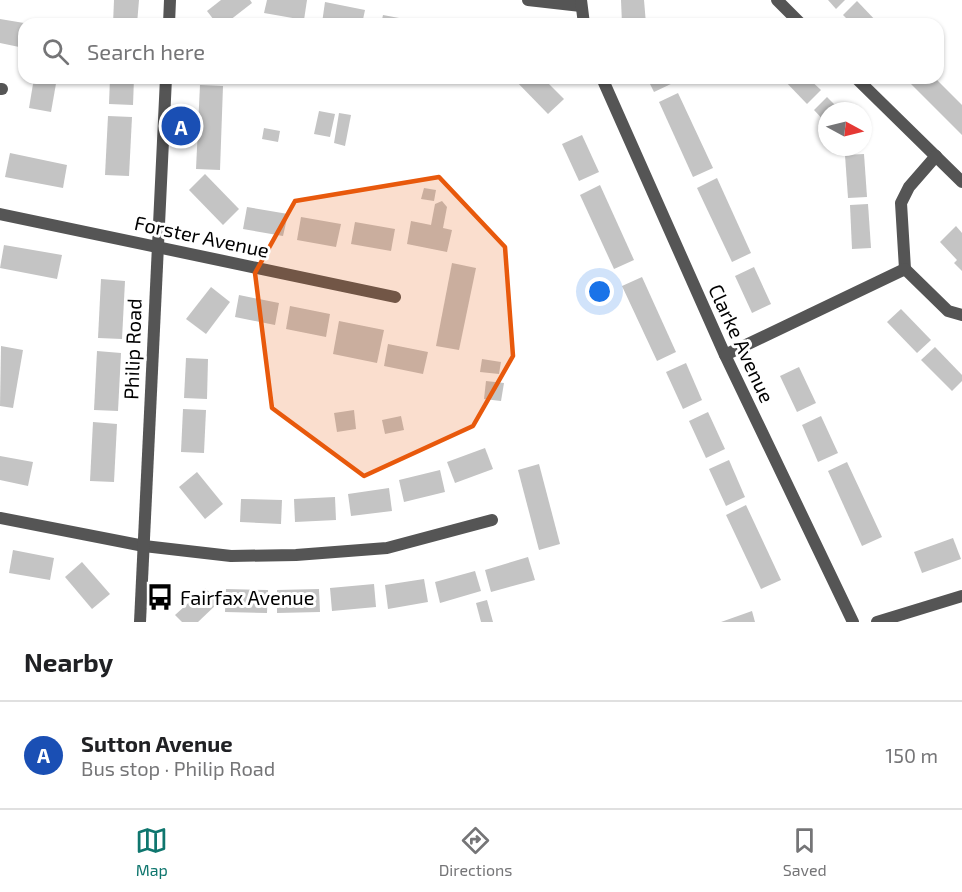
<!DOCTYPE html>
<html lang="en">
<head>
<meta charset="utf-8">
<style>
  body { margin:0; font-family:"Exo 2",sans-serif; background:#f6f6f6; color:#202124 }
  .compass { position:absolute; left:818px; top:102px; width:54px; height:54px; border-radius:50%; background:#fff; box-shadow:0 2px 4px #0004; rotate:97deg }
  .you { position:absolute; left:600px; top:292px; width:21px; height:21px; margin:-15px; border:4px solid #fff; border-radius:50%; background:#1a73e8; box-shadow:0 0 0 9px #1a73e833 }
  .badge { display:grid; place-items:center; width:39px; height:39px; border-radius:50%; background:#0f766e; color:#fff; font-size:20px; font-weight:700 }
  .pin { position:absolute; translate:-50% -50%; border:3px solid #fff; box-shadow:0 2px 6px #0006 }
  .list { margin:0; padding:0; list-style:none }
  h2 { display:flex; justify-content:space-between; align-items:center; height:78px; margin:0; padding:0 24px; font-size:26px }
  h2 small { font-size:20px; font-weight:400; color:#757577 }
  .list li { display:grid; grid-template-columns:39px 1fr auto; gap:18px; align-items:center; box-sizing:border-box; height:108px; padding:0 24px; border-top:2px solid #e0e0e0 }
  .list b { display:block; font-size:22px; white-space:nowrap }
  .list p { margin:0; font-size:20px; white-space:nowrap; color:#757577 }
  .list em { font-size:20px; font-style:normal; color:#757577 }
  .icon { flex:none; width:33px; height:33px; fill:none; stroke:currentColor; stroke-width:2; stroke-linecap:round; stroke-linejoin:round }
  .map { position:relative; flex:none; width:962px; height:622px; overflow:hidden }
  .search { position:absolute; background:#fff; box-shadow:0 2px 4px #0004; left:18px; right:18px; top:18px; height:66px; display:flex; align-items:center; gap:15px; box-sizing:border-box; padding:0 21px; border-radius:18px; color:#757577; font-size:22px }
  .sheet { height:186px; background:#fff }
  nav { display:flex; justify-content:space-around; align-items:center; box-sizing:border-box; height:84px; border-top:2px solid #e0e0e0; background:#fff; font-size:16px; color:#757577 }
  nav a { display:grid; justify-items:center; gap:3px }
  nav .on { color:#0f766e }
  .map>svg:first-child { display:block }
  .building { fill:#c4c4c4 }
  .lines { fill:none; stroke-linecap:round; stroke-linejoin:round }
  .street { stroke:#555; stroke-width:12 }
  .marked { fill:#e8590c; fill-opacity:0.2; stroke:#e8590c; stroke-width:4.5; stroke-linejoin:round }
  .labels { text-anchor:middle; dominant-baseline:central; stroke-width:6; stroke-linejoin:round; paint-order:stroke }
  .street-label { font-size:20px; fill:#000; stroke:#fff }
  .poi-label { font-size:20px; fill:#000; stroke:#fff; text-anchor:start }
</style>
</head>
<body>
<div class="map">
<svg width="962" height="622" viewBox="0 0 962 622">
  <rect width="100%" height="100%" fill="#fff"/>
  <!-- building -->
  <g class="building">
    <polygon points="114,0 139,0 137,24 113,24"/>
    <polygon points="221,0 250,0 252,3 225,24 217,24 207,11"/>
    <polygon points="267,0 307,0 304,20 264,13"/>
    <polygon points="621,0 644,0 646,24 622,24"/>
    <polygon points="828,0 845,0 836,9"/>
    <polygon points="857,1 879,24 852,24 843,15"/>
    <polygon points="325,2 365,10 362,24 322,23"/>
    <polygon points="383,15 426,23 425,24 381,24"/>
    <polygon points="0,19 24,23 24,48 0,43"/>
    <polygon points="34,78 57,78 51,112 29,108"/>
    <polygon points="110,78 134,78 133,105 109,104"/>
    <polygon points="513,78 543,78 564,99 548,114"/>
    <polygon points="647,78 671,78 673,83 654,92"/>
    <polygon points="782,78 808,78 821,90 807,104"/>
    <polygon points="905,78 935,78 962,105 962,135"/>
    <polygon points="200,85 223,86 220,170 196,169"/>
    <polygon points="678,93 713,168 693,177 659,102"/>
    <polygon points="827,97 841,111 827,111 827,124 814,110"/>
    <polygon points="319,111 335,114 330,137 314,134"/>
    <polygon points="339,113 351,115 345,146 334,143"/>
    <polygon points="108,116 132,117 129,176 105,175"/>
    <polygon points="264,128 280,131 278,142 262,139"/>
    <polygon points="582,135 599,172 579,181 562,144"/>
    <polygon points="10,153 67,165 63,188 5,177"/>
    <polygon points="864,154 867,197 848,198 845,155"/>
    <polygon points="205,174 239,209 223,225 189,190"/>
    <polygon points="717,178 751,253 732,262 697,188"/>
    <polygon points="600,185 634,260 614,269 580,195"/>
    <polygon points="424,188 436,190 434,201 421,199"/>
    <polygon points="442,201 447,207 443,228 452,230 447,252 407,244 411,221 431,225 435,204"/>
    <polygon points="868,204 871,248 852,249 850,205"/>
    <polygon points="247,207 288,214 283,236 243,229"/>
    <polygon points="301,217 341,224 336,247 297,240"/>
    <polygon points="355,222 395,229 391,251 351,244"/>
    <polygon points="956,226 962,233 962,271 954,263 957,260 940,242"/>
    <polygon points="4,245 62,255 57,279 0,268"/>
    <polygon points="452,263 476,268 459,350 436,346"/>
    <polygon points="754,267 771,304 752,313 735,276"/>
    <polygon points="642,277 676,352 657,361 622,286"/>
    <polygon points="101,279 125,281 122,339 98,338"/>
    <polygon points="211,287 230,302 206,334 186,319"/>
    <polygon points="239,295 279,303 275,325 235,317"/>
    <polygon points="290,306 330,314 326,337 286,329"/>
    <polygon points="901,309 931,340 917,353 887,322"/>
    <polygon points="339,321 384,330 377,363 333,354"/>
    <polygon points="388,344 428,352 423,374 384,366"/>
    <polygon points="1,346 23,350 13,408 0,406"/>
    <polygon points="935,347 962,375 962,381 952,391 921,360"/>
    <polygon points="97,351 121,353 118,411 94,410"/>
    <polygon points="186,358 208,359 207,399 184,398"/>
    <polygon points="482,359 501,362 499,374 480,372"/>
    <polygon points="686,363 702,400 683,409 666,372"/>
    <polygon points="799,367 816,403 797,412 780,376"/>
    <polygon points="486,381 504,383 501,401 484,399"/>
    <polygon points="183,409 206,410 204,453 181,452"/>
    <polygon points="354,410 356,429 337,432 334,413"/>
    <polygon points="708,412 725,449 706,458 689,421"/>
    <polygon points="401,416 404,430 385,434 382,420"/>
    <polygon points="821,416 838,453 818,462 802,425"/>
    <polygon points="93,422 117,424 114,482 90,481"/>
    <polygon points="485,448 493,469 455,483 447,462"/>
    <polygon points="0,456 33,462 28,486 0,480"/>
    <polygon points="729,460 745,497 726,506 709,469"/>
    <polygon points="847,462 882,537 862,546 828,471"/>
    <polygon points="539,464 560,544 539,550 518,470"/>
    <polygon points="440,470 445,492 404,502 399,480"/>
    <polygon points="197,472 223,504 205,519 179,487"/>
    <polygon points="389,488 392,511 351,516 348,494"/>
    <polygon points="335,497 336,520 295,522 294,499"/>
    <polygon points="241,499 282,500 281,524 240,522"/>
    <polygon points="746,505 781,580 761,589 726,515"/>
    <polygon points="953,538 961,559 922,573 914,552"/>
    <polygon points="13,550 54,558 50,580 9,573"/>
    <polygon points="528,557 535,580 491,592 485,570"/>
    <polygon points="82,562 110,594 92,609 65,577"/>
    <polygon points="475,571 481,591 440,603 435,582"/>
    <polygon points="424,579 428,602 388,609 385,585"/>
    <polygon points="374,584 376,607 332,611 330,588"/>
    <polygon points="205,588 219,602 198,622 182,622 175,615"/>
    <polygon points="226,589 268,590 267,613 225,612"/>
    <polygon points="319,589 320,612 277,613 277,590"/>
    <polygon points="487,600 493,622 481,622 476,603"/>
    <polygon points="752,611 755,622 721,622"/>
  </g>
  <g class="lines">
    <!-- street -->
    <g class="street">
      <polyline points="528,0 581,6"/>
      <polyline points="581,0 584,24"/>
      <polyline points="777,0 801,24"/>
      <polyline points="169,24 170,0"/>
      <polyline points="602,78 725,355 853,622"/>
      <polyline points="856,78 962,182"/>
      <polyline points="0,89 2,89"/>
      <polyline points="0,214 395,297"/>
      <polyline points="905,269 901,203 909,187 936,156"/>
      <polyline points="725,355 905,269 948,311 962,315"/>
      <polyline points="0,518 144,546 231,556 296,555 387,548 492,520"/>
      <polyline points="140,622 166,78"/>
      <polyline points="877,622 962,596"/>
    </g>
  </g>
  <!-- marked area -->
  <path class="marked" d="M439 177 505 247 513 356 473 426 364 476 272 408 255 273 295 201Z"/>
  <!-- icons -->
  <defs>
    <symbol id="bus-bare" viewBox="-9 -9 18 18"><path d="M-5-6H5V4H4V6H2V4H-2V6H-4V4H-5ZM-3.5-4V0h7V-4ZM-3.5 1.2v1.5H-2V1.2ZM2 1.2v1.5H3.5V1.2Z" fill="#000" stroke="#fff" stroke-width="2.5" paint-order="stroke"/></symbol>
  </defs>
  <g fill-rule="evenodd">
    <use href="#bus-bare" x="141" y="578" width="38" height="38"/>
  </g>
  <g class="labels">
    <!-- street labels -->
    <g class="street-label">
      <text transform="translate(202 236) rotate(12)">Forster Avenue</text>
      <text transform="translate(742 343) rotate(65)">Clarke Avenue</text>
      <text transform="translate(132 349) rotate(-88)">Philip Road</text>
    </g>
    <!-- poi labels -->
    <g class="poi-label">
      <text x="180" y="597">Fairfax Avenue</text>
    </g>
  </g>
</svg>
<svg class="compass" viewBox="-18 -18 36 36"><path d="M0-13l5 13h-10z" fill="#e53935"/><path d="M0 13l5-13h-10z" fill="#757577"/></svg>
<div class="you"></div>
<div class="pin badge" style="left:181px;top:126px;background:#1a4fb4">A</div>
<div class="search"><svg class="icon" aria-label="search" viewBox="0 0 24 24"><circle cx="10" cy="10" r="6"/><path d="M15 15l6 6"/></svg>Search here</div>
</div>
<section class="sheet">
<h2>Nearby<small></small></h2>
<ul class="list">
<li><span class="badge" style="background:#1a4fb4">A</span><div><b>Sutton Avenue</b><p>Bus stop · Philip Road</p></div><em>150 m</em></li>
</ul>
</section>
<nav>
<a class="on"><svg class="icon" aria-label="map" viewBox="0 0 24 24"><path d="M3 6l6-2 6 2 6-2v14l-6 2-6-2-6 2zM9 4v14M15 6v14"/></svg>Map</a>
<a><svg class="icon" aria-label="directions" viewBox="0 0 24 24"><path d="M12 3l9 9-9 9-9-9zM9 14v-3h6M13 9l2 2-2 2"/></svg>Directions</a>
<a><svg class="icon" aria-label="saved" viewBox="0 0 24 24"><path d="M7 4h10v16l-5-4-5 4z"/></svg>Saved</a>
</nav>
</body>
</html>
